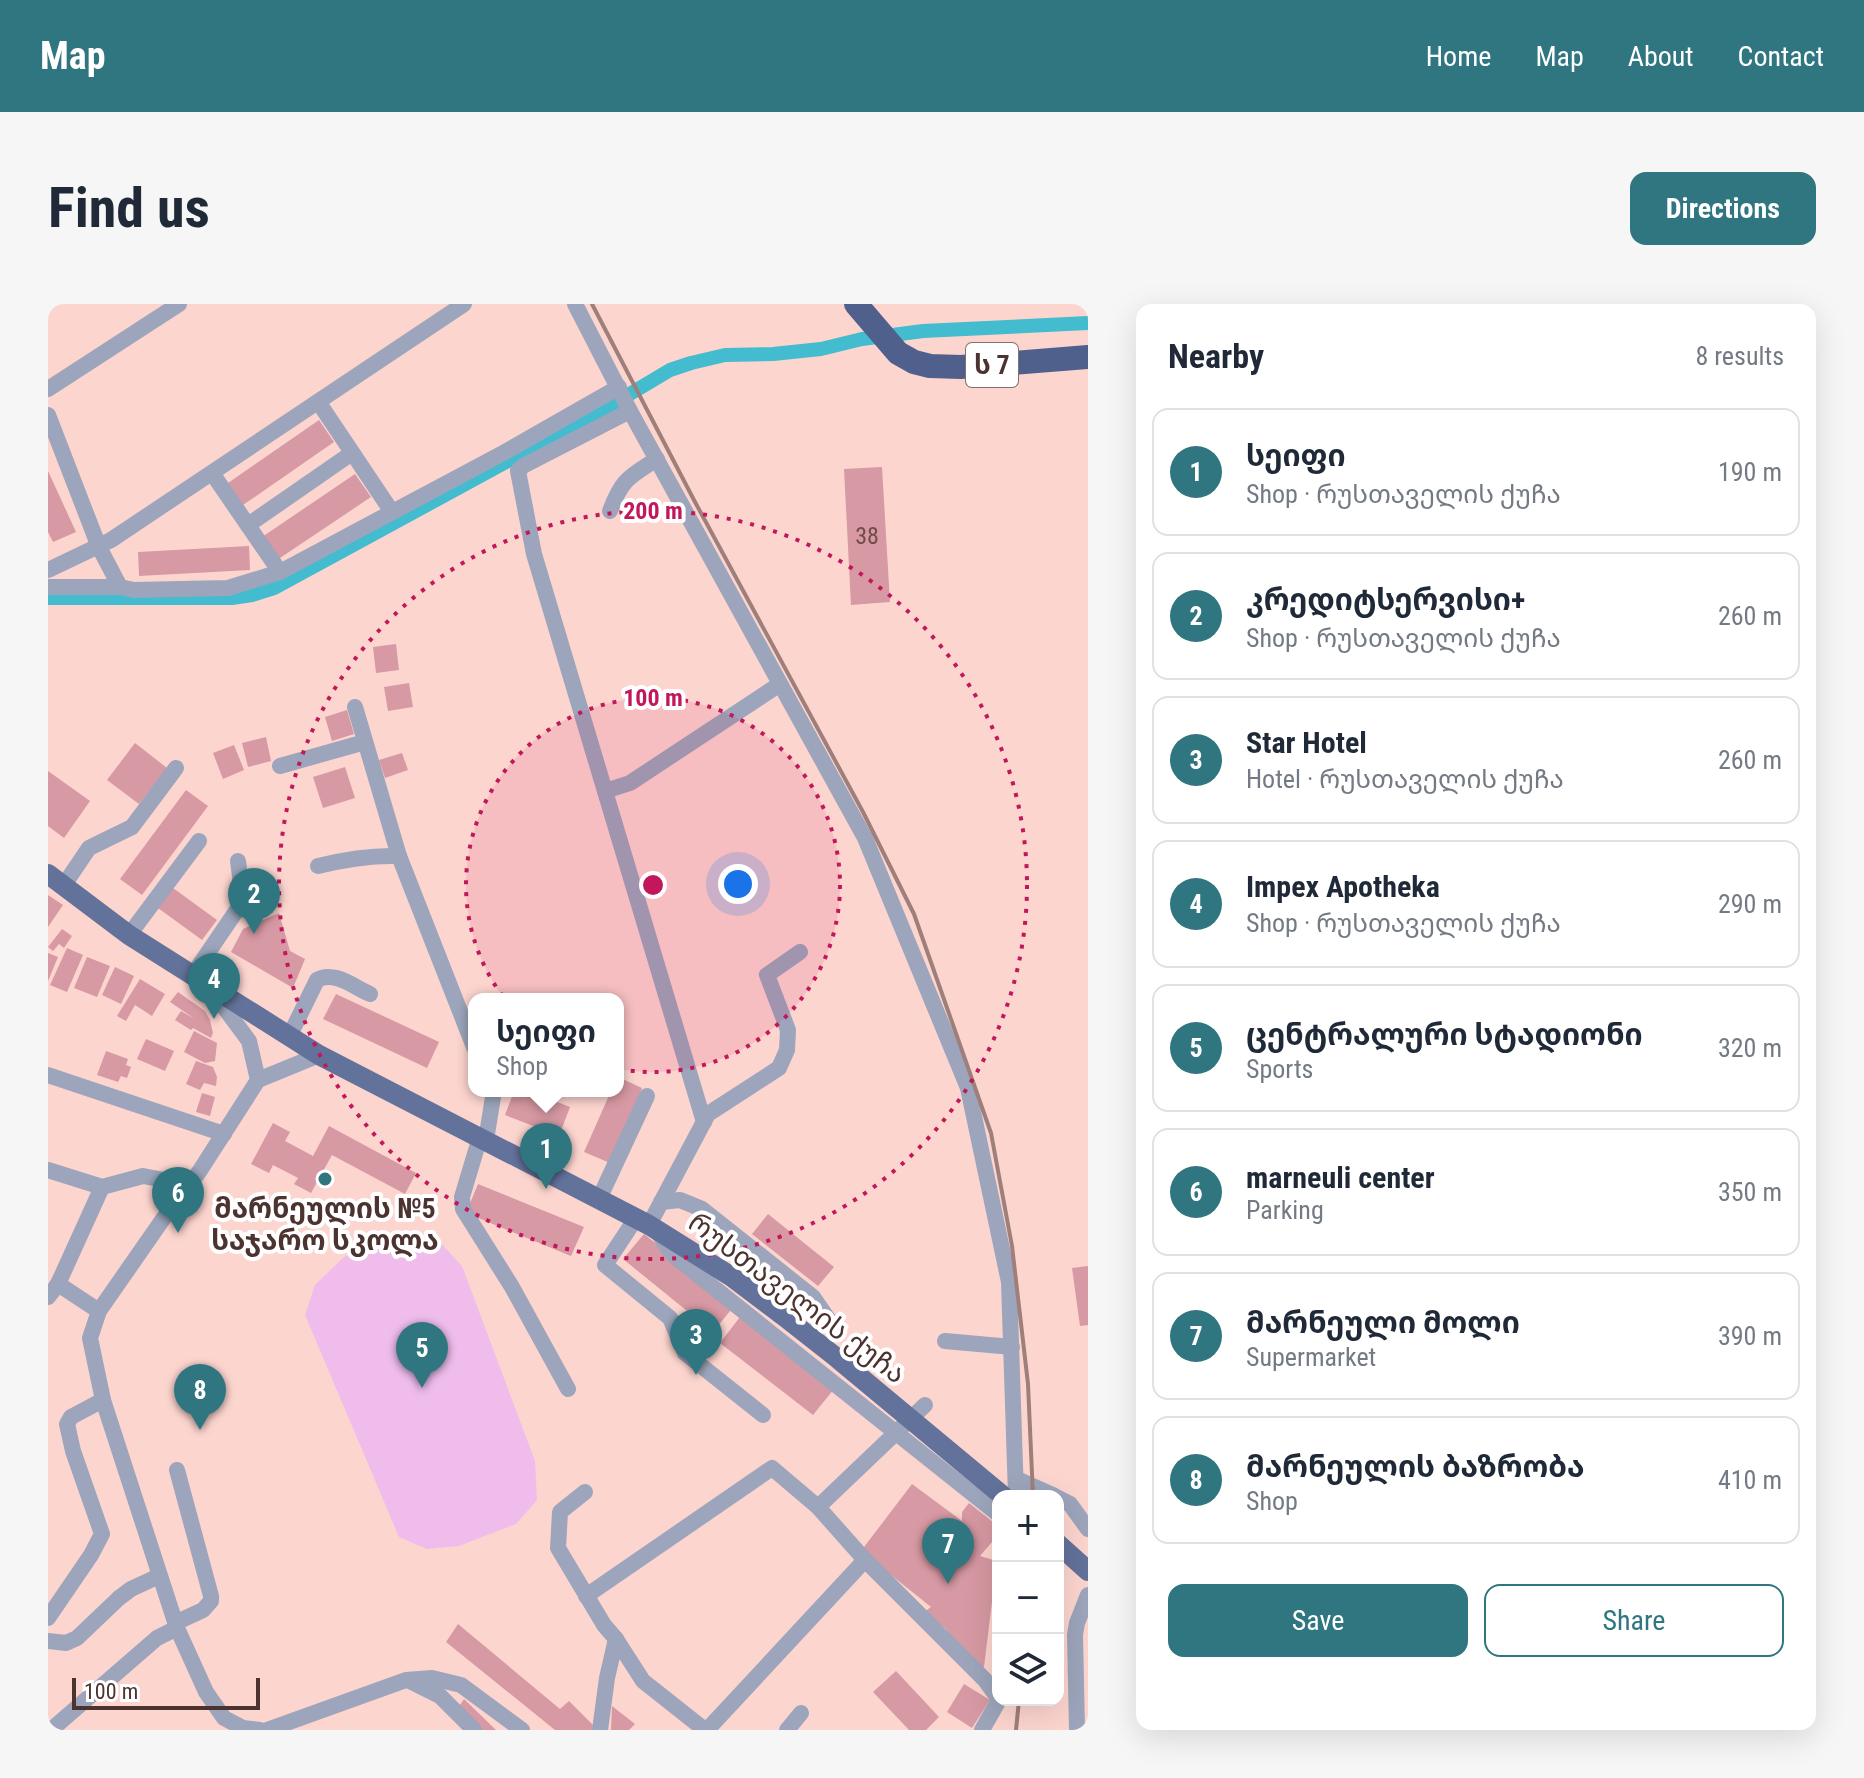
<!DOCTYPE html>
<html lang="en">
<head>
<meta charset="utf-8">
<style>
  body { margin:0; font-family:"Roboto Condensed","Noto Sans Georgian",sans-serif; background:#f6f6f7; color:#1f2937 }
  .controls { position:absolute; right:24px; bottom:24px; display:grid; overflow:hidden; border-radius:16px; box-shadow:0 8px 32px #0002 }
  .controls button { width:72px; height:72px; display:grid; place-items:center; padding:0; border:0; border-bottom:2px solid #e0e1e3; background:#fff; color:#1f2937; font:40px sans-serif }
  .scale { position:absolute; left:24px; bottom:20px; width:188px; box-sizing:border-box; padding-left:8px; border:4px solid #4c332f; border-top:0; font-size:22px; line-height:28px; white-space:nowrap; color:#4c332f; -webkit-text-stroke:6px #fff; paint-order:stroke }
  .you { position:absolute; left:690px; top:580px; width:28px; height:28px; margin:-20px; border:6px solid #fff; border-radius:50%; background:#1a73e8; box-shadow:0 0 0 12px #1a73e833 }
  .badge { display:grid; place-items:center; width:52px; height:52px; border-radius:50%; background:#2f7681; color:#fff; font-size:26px; font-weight:700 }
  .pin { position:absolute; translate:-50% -66px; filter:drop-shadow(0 2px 4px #0008) }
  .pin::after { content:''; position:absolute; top:42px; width:28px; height:24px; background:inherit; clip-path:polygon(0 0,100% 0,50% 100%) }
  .popup { position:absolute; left:420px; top:689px; width:156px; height:104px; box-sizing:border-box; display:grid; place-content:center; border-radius:16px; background:#fff; filter:drop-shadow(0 2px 6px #0005); font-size:26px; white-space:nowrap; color:#747a83 }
  .popup b { font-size:30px; color:#1f2937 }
  .popup::after { content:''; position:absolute; left:50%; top:100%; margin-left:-16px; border:16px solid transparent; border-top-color:#fff }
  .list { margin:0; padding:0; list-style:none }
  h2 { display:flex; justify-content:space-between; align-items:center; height:104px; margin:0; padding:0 32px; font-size:34px }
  h2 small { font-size:26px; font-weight:400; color:#747a83 }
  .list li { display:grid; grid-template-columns:52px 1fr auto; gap:24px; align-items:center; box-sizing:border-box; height:128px; margin:0 16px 16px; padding:0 16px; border:2px solid #e0e1e3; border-radius:16px }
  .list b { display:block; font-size:30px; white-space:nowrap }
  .list p { margin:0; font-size:26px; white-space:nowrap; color:#747a83 }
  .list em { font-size:26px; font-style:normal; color:#747a83 }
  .actions { display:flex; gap:16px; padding:24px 32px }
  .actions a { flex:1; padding:18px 0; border:2px solid #2f7681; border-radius:16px; text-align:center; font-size:28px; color:#2f7681 }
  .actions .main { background:#2f7681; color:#fff }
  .icon { flex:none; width:44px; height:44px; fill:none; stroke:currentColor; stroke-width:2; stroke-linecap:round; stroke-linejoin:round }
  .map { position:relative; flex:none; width:1040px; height:1426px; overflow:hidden; border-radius:16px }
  header { display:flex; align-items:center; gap:48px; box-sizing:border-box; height:112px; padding:0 40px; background:#2f7681; color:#fff }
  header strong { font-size:38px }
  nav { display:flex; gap:44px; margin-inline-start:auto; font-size:28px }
  .intro { display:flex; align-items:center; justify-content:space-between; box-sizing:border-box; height:192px; padding:0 48px }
  h1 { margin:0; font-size:56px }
  .button { padding:20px 36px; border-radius:16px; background:#2f7681; color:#fff; font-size:28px; font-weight:700 }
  main { display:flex; gap:48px; padding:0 48px }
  aside { flex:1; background:#fff; border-radius:16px; box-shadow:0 8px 32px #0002 }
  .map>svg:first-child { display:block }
  .green { fill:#efbcec }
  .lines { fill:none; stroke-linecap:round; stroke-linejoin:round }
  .canal { stroke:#42bcce; stroke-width:14 }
  .building { fill:#d799a3 }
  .minor { stroke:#9ca5bb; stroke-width:16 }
  .major { stroke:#63729a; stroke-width:20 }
  .highway { stroke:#4f608d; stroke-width:24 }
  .rail { stroke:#9f7f7a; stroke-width:4 }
  .major-bridge { stroke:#63729a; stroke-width:20 }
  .ring { fill:none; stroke:#c2185b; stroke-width:4; stroke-dasharray:4 8 }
  .poi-dot { fill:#2f7681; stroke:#fff; stroke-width:3 }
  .labels { text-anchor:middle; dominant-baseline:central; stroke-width:8; stroke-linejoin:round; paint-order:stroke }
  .number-label { font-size:24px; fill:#6f4c4c }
  .shield { fill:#fff; stroke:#82706d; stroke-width:2 }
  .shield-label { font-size:26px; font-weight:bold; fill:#4c332f }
  .poi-label { font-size:28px; font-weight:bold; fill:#4c332f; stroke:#fff }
  .street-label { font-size:28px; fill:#4c332f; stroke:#fff }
  .centre { fill:#c2185b; stroke:#fff; stroke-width:4 }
  .ring-label { font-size:24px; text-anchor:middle; font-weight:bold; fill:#c2185b; stroke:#fff; stroke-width:8; stroke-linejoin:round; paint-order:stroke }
</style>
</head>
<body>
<header>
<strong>Map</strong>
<nav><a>Home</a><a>Map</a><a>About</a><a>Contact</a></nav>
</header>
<div class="intro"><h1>Find us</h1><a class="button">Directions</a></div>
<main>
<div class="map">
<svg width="1040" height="1426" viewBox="0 0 1040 1426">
  <rect width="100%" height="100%" fill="#fdd5cf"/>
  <!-- green -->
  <polygon class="green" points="345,935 389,935 414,962 487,1157 489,1196 468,1220 411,1242 379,1245 351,1233 257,1011 267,981 296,953"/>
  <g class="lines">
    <!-- canal -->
    <polyline class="canal" points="0,294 184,294 204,291 226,284 565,100 622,66 643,59 677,51 725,50 773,45 814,35 875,27 1040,19"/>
  </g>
  <!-- building -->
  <g class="building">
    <polygon points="271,116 286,138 195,201 180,179"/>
    <polygon points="834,163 842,298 803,301 796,165"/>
    <polygon points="0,167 28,228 5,238 0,228"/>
    <polygon points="307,170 323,193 229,256 214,233"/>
    <polygon points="201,242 202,266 91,272 90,248"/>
    <polygon points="348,340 351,366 328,369 325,343"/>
    <polygon points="361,379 365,403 340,407 336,383"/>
    <polygon points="299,406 306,430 284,437 277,413"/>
    <polygon points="218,433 223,457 200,463 194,439"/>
    <polygon points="87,439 119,464 91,500 59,476"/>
    <polygon points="186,441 196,466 175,475 165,449"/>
    <polygon points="354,449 360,466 337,474 331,456"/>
    <polygon points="297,463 307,494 275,504 265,473"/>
    <polygon points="0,467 42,497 16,534 0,522"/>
    <polygon points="138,486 160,502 94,591 72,575"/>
    <polygon points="125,584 169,616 154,636 110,604"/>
    <polygon points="0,591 15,601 0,623"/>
    <polygon points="231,609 242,647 257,655 245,684 183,648 195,625"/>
    <polygon points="14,625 24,632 16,644 11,640 5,647 0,643"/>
    <polygon points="19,644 35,651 19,688 2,681"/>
    <polygon points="0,649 10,653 0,677"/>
    <polygon points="39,653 62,662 49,693 26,684"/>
    <polygon points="67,663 86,672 73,700 54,691"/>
    <polygon points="92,675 117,690 104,712 87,701 78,717 69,712"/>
    <polygon points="130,688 157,707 162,716 165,729 163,734 145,724 143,726 127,716 133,707 147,715 122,698"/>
    <polygon points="288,690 391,738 379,764 275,715"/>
    <polygon points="146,727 169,739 167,757 157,759 136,748"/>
    <polygon points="98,735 126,747 117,767 89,755"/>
    <polygon points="58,747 80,755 78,761 83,763 79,774 73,772 70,778 49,771"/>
    <polygon points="148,757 165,763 169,773 168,782 156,779 152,786 138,780"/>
    <polygon points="570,773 594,784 562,859 536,848 563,787 570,787"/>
    <polygon points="466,787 481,787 522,803 511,832 457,811"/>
    <polygon points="154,789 167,793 162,812 148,808"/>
    <polygon points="225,819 242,828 237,837 265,852 281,822 368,869 357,890 284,851 263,889 246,880 250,874 225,861 221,869 203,860"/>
    <polygon points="430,880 536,923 523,952 418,909"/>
    <polygon points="258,902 267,912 250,926 242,917"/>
    <polygon points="720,910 786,963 770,982 704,930"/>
    <polygon points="596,930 686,1002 665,1028 575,955"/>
    <polygon points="1040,962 1040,1021 1032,1022 1024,964"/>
    <polygon points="692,1013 786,1085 765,1111 672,1039"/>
    <polygon points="864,1180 914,1217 914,1208 921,1199 950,1222 950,1231 932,1252 949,1257 936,1363 929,1360 901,1331 898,1325 876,1308 883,1303 813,1247"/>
    <polygon points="410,1320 512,1405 521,1397 545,1421 544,1426 507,1426 398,1338"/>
    <polygon points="848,1367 891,1413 878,1426 861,1426 825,1388"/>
    <polygon points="916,1380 942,1396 924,1424 899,1408"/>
    <polygon points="416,1395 448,1426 432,1426 410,1404"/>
    <polygon points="564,1402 587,1420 581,1426 563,1426"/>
  </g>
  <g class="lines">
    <!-- minor -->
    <g class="minor">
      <polyline points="527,0 582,107 817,534 920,784 961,978 968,1192"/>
      <polyline points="0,85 131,0"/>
      <polyline points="271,99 344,208"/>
      <polyline points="582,107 475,162 470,167 486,250 656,818"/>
      <polyline points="0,111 51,243 72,283"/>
      <polyline points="164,169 232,268"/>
      <path d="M562 207C574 175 581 173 609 155"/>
      <polyline points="200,221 304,149"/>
      <polyline points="0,266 63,236 416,0"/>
      <polyline points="0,283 72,283 86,286 180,284 232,268 457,148 571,83"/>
      <polyline points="307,403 351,552 426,743"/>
      <polyline points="232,462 317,438"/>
      <polyline points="557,487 582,479 732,380"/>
      <path d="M270 562C298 555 322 551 351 552"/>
      <polyline points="16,581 41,544 84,523 128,464"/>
      <polyline points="81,631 151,537"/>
      <polyline points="144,672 193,600 194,588 190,557"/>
      <polyline points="164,687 201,737 210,776"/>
      <path d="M241 733 269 676C286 666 306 683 322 690"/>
      <polyline points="0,771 176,830"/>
      <polyline points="432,833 414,893 415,905 464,983 520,1085"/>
      <polyline points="438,836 445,793 443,787"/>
      <polyline points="0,866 54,883 95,872 142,881"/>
      <polyline points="551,895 599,792"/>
      <polyline points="613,898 632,896 654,905 765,993 785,1022"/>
      <polyline points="588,914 557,961 622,1014 637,1049 715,1111"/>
      <polyline points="601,921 660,810 731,764 739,746 740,726 719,671 752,648"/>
      <polyline points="610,928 621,946 630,955 950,1210"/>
      <polyline points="10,980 54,883"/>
      <polyline points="0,993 10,980 51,1007"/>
      <polyline points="897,1037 964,1043"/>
      <polyline points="969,1175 1007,1192"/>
      <polyline points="537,1188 512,1208 510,1244 556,1321 568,1335 595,1377 657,1426"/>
      <polyline points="1010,1194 1022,1200 1040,1225"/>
      <polyline points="770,1203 877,1101"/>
      <polyline points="538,1292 724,1164 770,1203 817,1256 937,1376 950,1394"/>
      <polyline points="0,1314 43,1251 54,1230 25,1147 19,1120 23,1113 55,1096"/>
      <polyline points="127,1319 155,1306 163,1297 163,1292 129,1166"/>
      <polyline points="0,1337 18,1339 29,1334 71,1294 83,1285 111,1272"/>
      <polyline points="360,1376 392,1392 426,1426"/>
      <polyline points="3,1426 109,1334 129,1324"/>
      <polyline points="212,1426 195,1424 176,1414 158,1388 129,1324 55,1096 42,1034 51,1007 115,915 151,868 210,776 271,751"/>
      <polyline points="219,1426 358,1376 384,1374 413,1381 474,1426"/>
      <polyline points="552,1426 559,1374 568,1335"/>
      <polyline points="659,1426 817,1256"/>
      <polyline points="739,1426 753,1409"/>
      <polyline points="934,1426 951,1396"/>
      <polyline points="1029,1426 1027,1331 1029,1319 1040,1291"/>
    </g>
    <!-- major -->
    <g class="major">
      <polyline points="0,570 81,631 271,751 601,921 684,973 733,1010"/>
      <polyline points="1010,1240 1040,1267"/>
    </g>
    <!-- highway -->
    <polyline class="highway" points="808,0 850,49 866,58 882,62 913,63 1040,53"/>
    <!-- rail -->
    <g class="rail">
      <polyline points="544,0 647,198 815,508 866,610 943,829 964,942 980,1080 985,1192"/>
      <polyline points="968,1426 971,1396"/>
    </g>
    <!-- major-bridge -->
    <polyline class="major-bridge" points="733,1010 789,1054 955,1192"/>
  </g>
  <!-- distance rings -->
  <circle cx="605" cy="581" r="187" fill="#c2185b" fill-opacity=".12"/>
  <g class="ring">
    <circle cx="605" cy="581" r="187"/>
    <circle cx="605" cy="581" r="374"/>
  </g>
  <!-- markers -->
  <circle class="poi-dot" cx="277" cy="875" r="8"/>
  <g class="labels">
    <!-- number labels -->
    <g class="number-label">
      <text x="819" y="232">38</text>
    </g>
    <!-- shield labels -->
    <rect class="shield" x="918" y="39" width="52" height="44" rx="6"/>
    <g class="shield-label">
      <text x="944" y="61">ს 7</text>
    </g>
    <!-- poi labels -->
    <g class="poi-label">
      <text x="277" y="904">მარნეულის №5<tspan x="277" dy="32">საჯარო სკოლა</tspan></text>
    </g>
    <!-- street labels -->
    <g class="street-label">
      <text transform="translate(749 994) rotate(37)">რუსთაველის ქუჩა</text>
    </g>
  </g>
  <circle cx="605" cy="581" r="12" class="centre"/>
  <g class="ring-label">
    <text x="605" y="215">200 m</text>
    <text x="605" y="402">100 m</text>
  </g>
</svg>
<div class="controls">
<button>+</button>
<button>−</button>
<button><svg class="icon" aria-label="layers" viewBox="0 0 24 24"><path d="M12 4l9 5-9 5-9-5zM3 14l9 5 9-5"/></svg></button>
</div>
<div class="scale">100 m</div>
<div class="you"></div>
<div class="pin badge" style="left:498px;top:885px">1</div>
<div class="popup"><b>სეიფი</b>Shop</div>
<div class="pin badge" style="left:206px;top:630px">2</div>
<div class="pin badge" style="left:648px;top:1071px">3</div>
<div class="pin badge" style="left:166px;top:715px">4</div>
<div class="pin badge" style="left:374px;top:1084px">5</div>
<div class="pin badge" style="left:130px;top:929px">6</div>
<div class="pin badge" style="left:900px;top:1280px">7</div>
<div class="pin badge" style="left:152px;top:1126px">8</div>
</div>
<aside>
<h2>Nearby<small>8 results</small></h2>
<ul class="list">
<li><span class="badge">1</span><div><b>სეიფი</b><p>Shop · რუსთაველის ქუჩა</p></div><em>190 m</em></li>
<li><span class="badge">2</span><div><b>კრედიტსერვისი+</b><p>Shop · რუსთაველის ქუჩა</p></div><em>260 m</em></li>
<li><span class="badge">3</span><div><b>Star Hotel</b><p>Hotel · რუსთაველის ქუჩა</p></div><em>260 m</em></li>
<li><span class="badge">4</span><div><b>Impex Apotheka</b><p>Shop · რუსთაველის ქუჩა</p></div><em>290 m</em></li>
<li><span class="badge">5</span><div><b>ცენტრალური სტადიონი</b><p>Sports</p></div><em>320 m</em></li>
<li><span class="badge">6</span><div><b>marneuli center</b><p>Parking</p></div><em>350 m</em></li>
<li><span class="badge">7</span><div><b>მარნეული მოლი</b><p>Supermarket</p></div><em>390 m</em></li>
<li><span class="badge">8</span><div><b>მარნეულის ბაზრობა</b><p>Shop</p></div><em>410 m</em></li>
</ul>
<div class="actions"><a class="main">Save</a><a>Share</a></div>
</aside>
</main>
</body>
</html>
